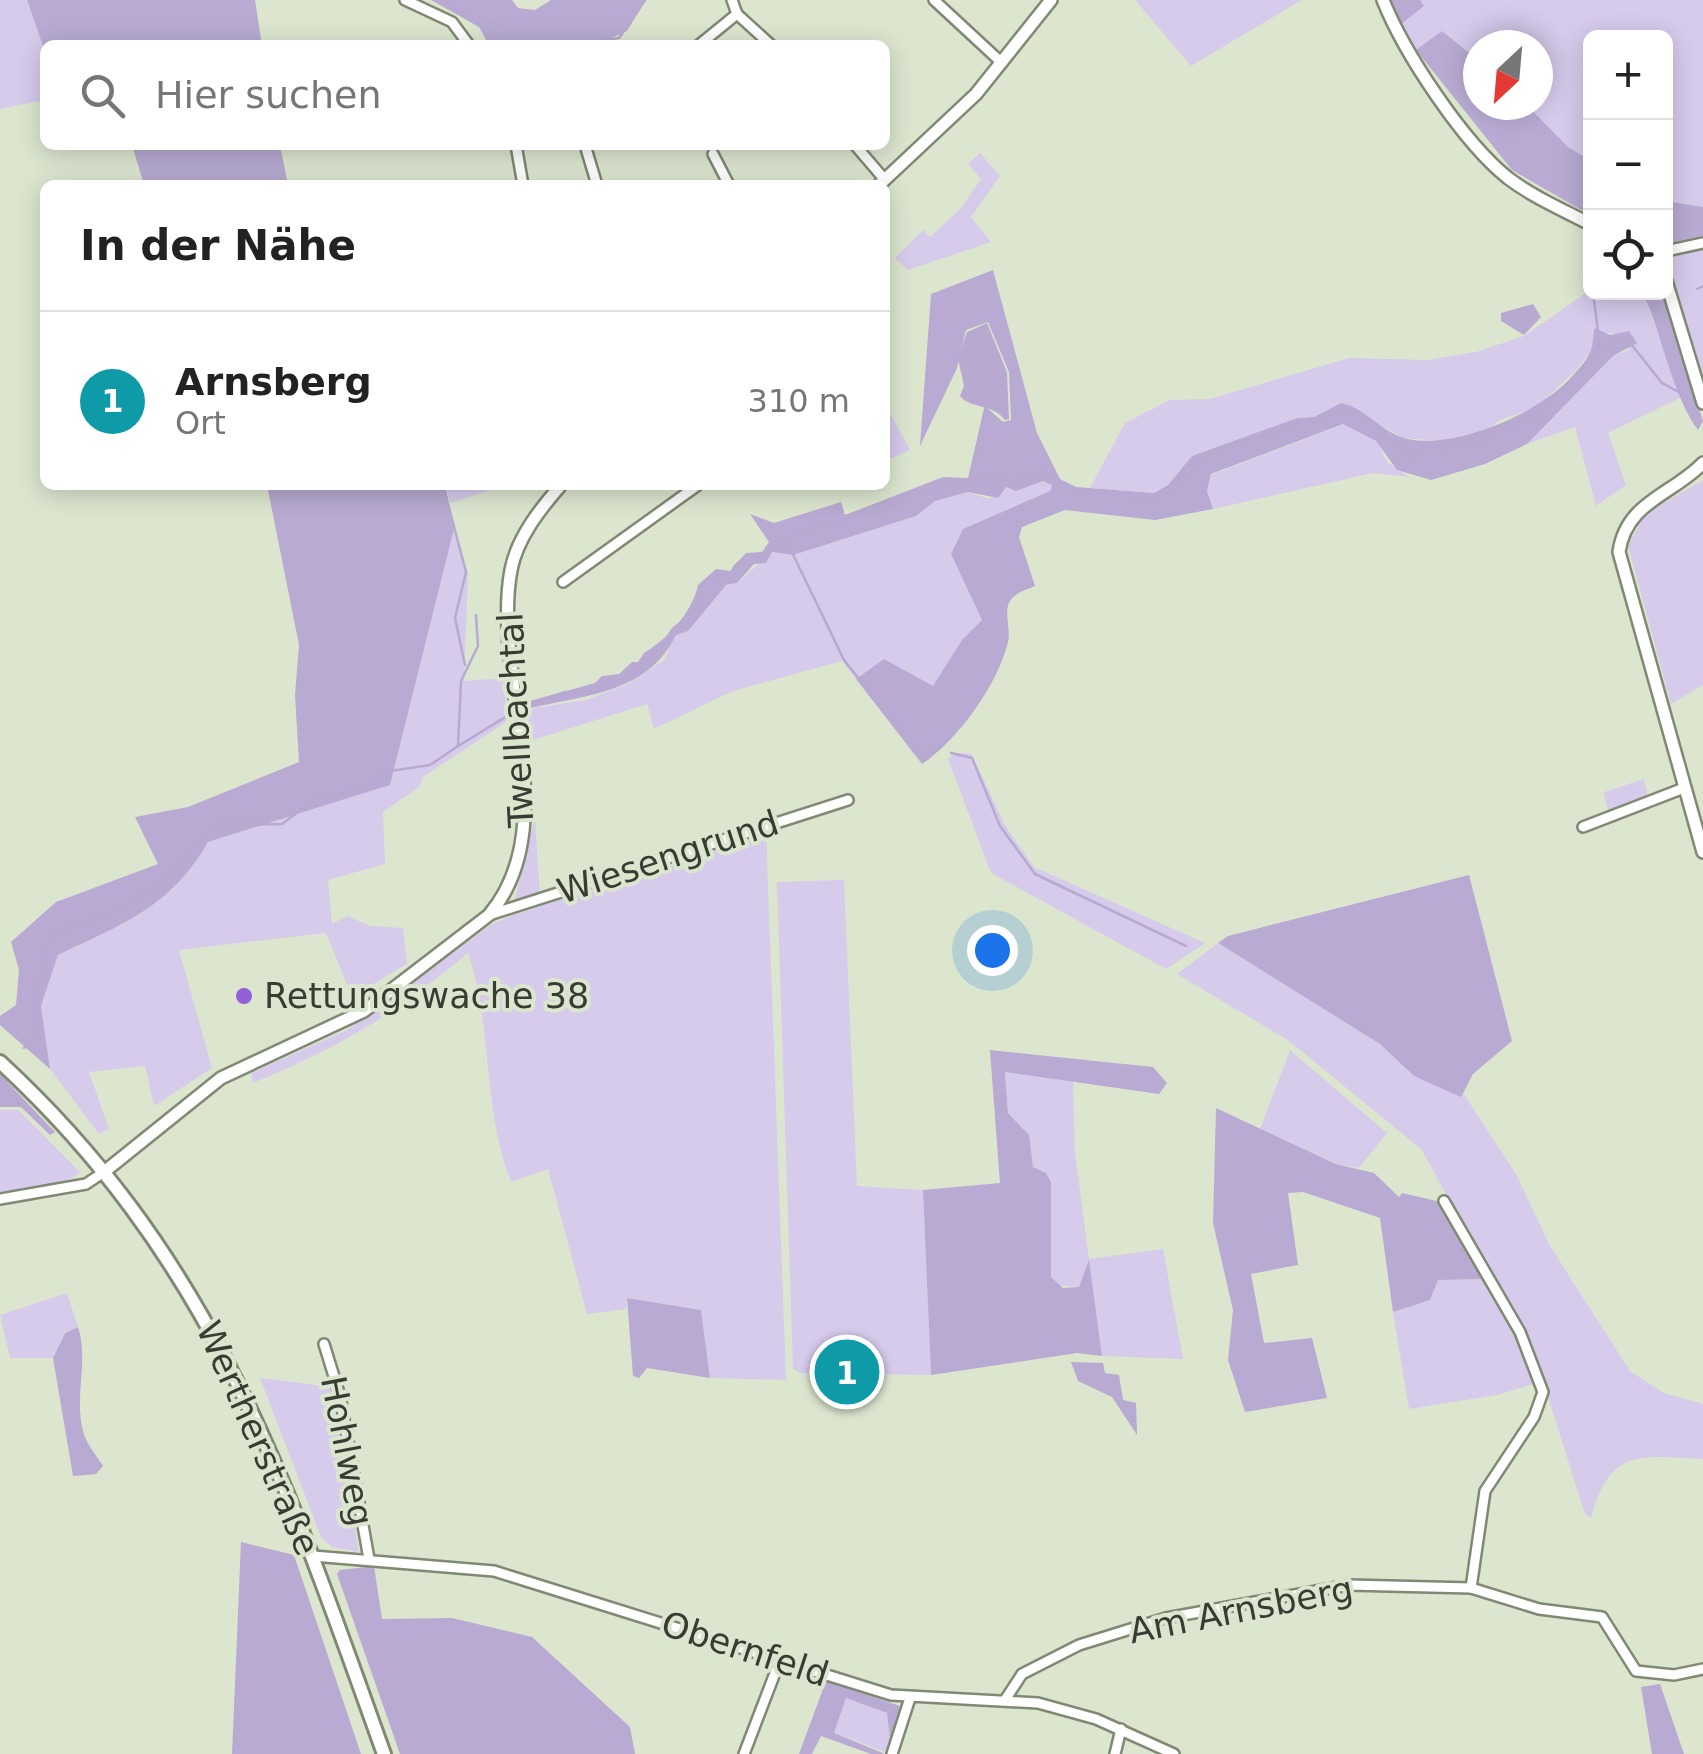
<!DOCTYPE html>
<html lang="de">
<head>
<meta charset="utf-8">
<style>
  body { margin:0; font-family:"DejaVu Sans",sans-serif; background:#f2f2f2; color:#222 }
  .controls { position:absolute; right:30px; top:30px; display:grid; overflow:hidden; border-radius:15px; box-shadow:0 5px 25px #0003 }
  .controls button { width:90px; height:90px; display:grid; place-items:center; padding:0; border:0; border-bottom:2px solid #e0e0e0; background:#fff; color:#222; font:50px sans-serif }
  .compass { position:absolute; left:1463px; top:30px; width:90px; height:90px; border-radius:50%; background:#fff; box-shadow:0 5px 25px #0003; rotate:206deg }
  .you { position:absolute; left:992px; top:950px; width:35px; height:35px; margin:-25px; border:8px solid #fff; border-radius:50%; background:#1a73e8; box-shadow:0 0 0 15px #1a73e833 }
  .badge { display:grid; place-items:center; width:65px; height:65px; border-radius:50%; background:#d93025; color:#fff; font-size:32px; font-weight:700 }
  .pin { position:absolute; translate:-50% -50%; border:5px solid #fff; box-shadow:0 2px 10px #0006 }
  .list { margin:0; padding:0; list-style:none }
  h2 { display:flex; justify-content:space-between; align-items:center; height:130px; margin:0; padding:0 40px; font-size:42px }
  h2 small { font-size:32px; font-weight:400; color:#767676 }
  .list li { display:grid; grid-template-columns:65px 1fr auto; gap:30px; align-items:center; box-sizing:border-box; height:180px; padding:0 40px; border-top:2px solid #e0e0e0 }
  .list b { display:block; font-size:38px; white-space:nowrap }
  .list p { margin:0; font-size:32px; white-space:nowrap; color:#767676 }
  .list em { font-size:32px; font-style:normal; color:#767676 }
  .icon { flex:none; width:55px; height:55px; fill:none; stroke:currentColor; stroke-width:2; stroke-linecap:round; stroke-linejoin:round }
  .map { position:relative; flex:none; width:1703px; height:1754px; overflow:hidden }
  .search { position:absolute; background:#fff; box-shadow:0 5px 25px #0003; left:40px; top:40px; width:850px; height:110px; display:flex; align-items:center; gap:25px; box-sizing:border-box; padding:0 35px; border-radius:15px; color:#767676; font-size:38px }
  .panel { position:absolute; background:#fff; box-shadow:0 5px 25px #0003; left:40px; top:180px; width:850px; height:310px; border-radius:15px }
  .map>svg:first-child { display:block }
  .green { fill:#d7cbec }
  .forest { fill:#b8aad2 }
  .water { fill:#b7a9d0 }
  .lines { fill:none; stroke-linecap:round; stroke-linejoin:round }
  .stream { stroke:#b7a9d0; stroke-width:2.5 }
  .minor-casing { stroke:#7f8973; stroke-width:14 }
  .tertiary-casing { stroke:#7f8973; stroke-width:16 }
  .secondary-casing { stroke:#7f8973; stroke-width:18 }
  .minor { stroke:#fff; stroke-width:9 }
  .tertiary { stroke:#fff; stroke-width:11 }
  .secondary { stroke:#fff; stroke-width:12 }
  .poi-dot { fill:#935ed6; stroke:#dce6cf; stroke-width:4 }
  .labels { text-anchor:middle; dominant-baseline:central; stroke-width:8; stroke-linejoin:round; paint-order:stroke }
  .street-label { font-size:35px; fill:#383c33; stroke:#dce6cf }
  .poi-label { font-size:35px; fill:#383c33; stroke:#dce6cf; text-anchor:start }
</style>
</head>
<body>
<div class="map">
<svg width="1703" height="1754" viewBox="0 0 1703 1754">
  <rect width="100%" height="100%" fill="#dce6cf"/>
  <!-- green -->
  <g class="green">
    <polygon points="0,0 27,0 45,52 45,100 0,109"/>
    <polygon points="1135,0 1302,0 1191,66"/>
    <polygon points="1420,0 1703,0 1703,207 1666,201 1666,38 1590,38 1590,160 1568,147 1527,105 1538,105 1538,45 1478,45 1478,60 1443,32 1416,50 1401,24 1423,6"/>
    <polygon points="980,153 1000,176 971,217 991,242 908,270 895,258 923,230 930,237 961,208 981,179 968,164"/>
    <polygon points="1703,249 1703,376 1698,374 1666,257"/>
    <polygon points="1590,290 1643,293 1682,397 1608,433 1626,485 1596,506 1575,427 1527,444 1613,356 1629,350 1620,334 1605,333 1577,369 1537,407 1500,420 1483,432 1441,441 1403,438 1341,403 1314,417 1297,418 1192,456 1168,485 1154,493 1090,488 1125,423 1170,400 1210,399 1349,358 1428,360 1476,352 1524,336"/>
    <polygon points="885,404 910,450 885,461"/>
    <polygon points="1344,424 1377,441 1387,462 1409,477 1373,473 1213,509 1207,491 1211,475"/>
    <polygon points="1703,480 1703,685 1671,704 1628,546 1645,514"/>
    <polygon points="1043,481 1052,485 1050,491 963,529 951,554 982,620 962,640 933,687 884,659 856,679 842,661 733,691 654,729 647,704 530,741 527,709 586,700 630,683 664,660 676,634 726,585 737,583 772,552 793,555 809,550 916,516 935,501 968,492 990,499 1006,486 1016,490"/>
    <polygon points="445,485 507,485 450,503"/>
    <path d="M454 529 468 574 464 681 505 678 506 722 423 777 419 787 383 812 385 864 328 880 332 924 347 916 370 926 403 928 407 964 352 997 326 933 179 950 212 1068 154 1106 145 1066 89 1072 109 1129 99 1134 50 1069 41 1006 58 955C121 925 173 906 208 842L390 785Z"/>
    <polygon points="955,753 971,753 1006,827 1034,867 1205,943 1166,969 991,873 948,759"/>
    <polygon points="1644,779 1648,797 1608,812 1604,792"/>
    <polygon points="535,818 540,895 514,903"/>
    <path d="M766 830 786 1380 710 1378 701 1310 627 1298 626 1309 587 1314 548 1169 511 1182C482 1107 493 1027 468 953 392 1016 344 1045 253 1083L251 1073 347 1030 489 926 510 916Z"/>
    <polygon points="844,880 857,1186 923,1190 931,1375 800,1373 793,1369 777,882"/>
    <path d="M1218 943 1380 1044 1414 1076 1463 1093 1516 1174 1550 1246 1630 1371 1664 1393 1703 1404V1459C1640 1456 1610 1447 1591 1518L1585 1514 1537 1362 1422 1150 1289 1041 1177 974Z"/>
    <polygon points="1290,1050 1387,1133 1359,1168 1337,1164 1260,1129"/>
    <polygon points="1005,1071 1073,1079 1075,1153 1089,1259 1163,1249 1183,1359 1102,1356 1089,1263 1079,1287 1055,1285 1051,1277 1051,1182 1046,1173 1033,1168 1029,1135 1008,1113"/>
    <polygon points="0,1110 18,1110 81,1173 55,1186 0,1195"/>
    <polygon points="1486,1279 1537,1383 1497,1395 1409,1409 1393,1312 1430,1300 1437,1280"/>
    <polygon points="67,1293 78,1327 64,1333 53,1358 10,1358 0,1315"/>
    <polygon points="260,1378 332,1387 359,1552 332,1547 321,1537"/>
    <polygon points="846,1698 887,1713 890,1739 885,1752 834,1733"/>
  </g>
  <!-- forest -->
  <g class="forest">
    <polygon points="27,0 255,0 262,45 45,45 45,52"/>
    <polygon points="431,0 512,0 518,8 535,10 551,0 646,0 627,31 596,45 489,45 479,27"/>
    <polygon points="1391,0 1420,0 1424,6 1401,24"/>
    <polygon points="1442,31 1478,60 1478,105 1527,105 1568,147 1590,160 1590,215 1512,170 1416,50"/>
    <polygon points="132,145 280,145 288,185 144,185"/>
    <polygon points="1666,201 1703,207 1703,240 1666,247"/>
    <path d="M993 270 1037 433 1060 479 1076 487 1154 493 1168 485 1192 456 1297 418 1314 417 1341 403C1366 408 1383 434 1408 439 1462 451 1569 402 1591 350 1594 343 1592 335 1595 328L1610 335 1629 331 1637 343 1613 356 1527 444 1485 464 1431 480 1397 470 1376 441 1343 424 1211 474 1207 491 1213 509 1155 520 1065 510 1022 527 1019 537 1035 586C1026 590 1013 593 1009 603 1004 614 1011 629 1008 642 998 684 958 740 922 764L856 679 884 659 933 686 962 640 982 620 951 554 963 529 1050 491 1052 485 1043 481 1016 491 1006 487 998 498 968 492 935 501 916 516 809 550 793 555 772 552 766 563 754 564 737 583 726 585 688 631 676 635C648 694 584 695 527 709L526 702 595 683 602 676 619 674 632 662H638L644 653C667 639 692 613 698 585L716 569 730 571 746 553 762 552 769 542 750 514 774 523 841 502 845 515 943 477 968 478 985 406 1003 422 1011 420 1009 372 988 322 966 330 957 368 920 446 931 294Z"/>
    <path d="M1643 293H1663L1703 421 1698 430C1672 395 1662 334 1643 293Z"/>
    <path d="M267 485H445L454 529 390 785 208 842C171 907 123 924 58 955L41 1006 50 1069 0 1025V1016L16 1005 19 970 11 942 56 902 158 864 135 817 188 807 299 762 295 695 299 645Z"/>
    <polygon points="1469,875 1512,1041 1473,1074 1461,1097 1414,1076 1380,1044 1218,943 1228,936"/>
    <polygon points="990,1050 1153,1067 1167,1083 1159,1094 1005,1072 1008,1113 1029,1135 1033,1167 1046,1173 1051,1182 1051,1277 1063,1288 1079,1287 1089,1260 1102,1356 1077,1353 931,1375 923,1190 1000,1183"/>
    <polygon points="0,1074 55,1132 50,1135 21,1107 0,1107"/>
    <polygon points="1216,1108 1336,1164 1374,1173 1399,1197 1402,1193 1441,1202 1486,1279 1438,1280 1430,1300 1393,1312 1380,1218 1303,1192 1288,1193 1298,1265 1251,1274 1264,1343 1312,1338 1327,1398 1245,1412 1228,1360 1233,1310 1213,1223"/>
    <polygon points="627,1298 701,1310 710,1378 647,1368 639,1378 633,1376"/>
    <path d="M78 1327C89 1361 74 1396 83 1431 86 1443 96 1455 103 1466L96 1474 73 1476 53 1358 65 1333Z"/>
    <polygon points="1071,1362 1103,1363 1105,1373 1119,1375 1123,1400 1136,1403 1137,1435 1112,1397 1078,1381"/>
    <polygon points="241,1542 294,1555 361,1754 232,1754"/>
    <polygon points="374,1566 382,1619 452,1618 532,1637 630,1727 635,1754 400,1754 337,1574 340,1570"/>
    <polygon points="826,1681 900,1706 890,1739 887,1713 846,1698 834,1733 885,1754 871,1754 821,1736 812,1754 799,1754"/>
    <polygon points="1660,1684 1684,1754 1652,1754 1641,1687"/>
  </g>
  <!-- water -->
  <g class="water">
    <polygon points="1533,304 1541,317 1524,335 1501,321 1501,313"/>
    <path d="M987 323 1007 372 1009 419 1005 420C992 403 970 409 960 396L964 386 958 359 967 332Z"/>
  </g>
  <g class="lines">
    <!-- stream -->
    <g class="stream">
      <polyline points="442,0 468,17"/>
      <polyline points="479,18 500,24 519,45"/>
      <polyline points="564,45 619,38 645,0"/>
      <polyline points="439,185 440,182"/>
      <polyline points="1697,289 1703,286"/>
      <polyline points="1620,292 1647,294"/>
      <polyline points="1602,346 1627,339 1662,383 1686,396"/>
      <polyline points="969,482 986,405"/>
      <polyline points="443,485 466,572 455,618 465,665"/>
      <polyline points="786,540 844,660 923,760 943,745"/>
      <path d="M519 709 565 692H597L605 679 620 680 642 667 645 654 658 657C663 649 668 631 676 626 689 618 705 606 699 588L719 572 733 577 734 567 747 555 761 558C787 527 848 520 887 509 893 507 898 500 905 497 921 492 936 494 946 482 971 478 997 478 1019 482L1029 474 1042 472 1075 489 1126 493 1151 502 1155 495 1168 493 1180 477 1193 472 1190 463C1210 450 1268 432 1293 429L1299 420 1316 423 1344 408 1381 427 1386 438 1403 443 1407 455 1415 456 1428 445 1446 449 1453 441H1482L1493 431 1538 416 1600 347 1593 292"/>
      <polyline points="458,746 512,713"/>
      <polyline points="951,753 972,758 1000,826 1035,874 1186,946"/>
      <polyline points="24,1048 34,1036 35,998 49,940 60,931 106,916 157,887 219,825 282,824 315,799 363,788 384,772 430,765 458,746 461,681 478,646 476,615"/>
    </g>
    <defs>
      <g id="minor">
        <polyline points="405,0 452,22 469,45"/>
        <polyline points="934,0 1002,63"/>
        <polyline points="737,14 771,45"/>
        <polyline points="699,45 737,14 732,0"/>
        <polyline points="516,145 523,185"/>
        <polyline points="585,145 597,185"/>
        <polyline points="855,145 885,180"/>
        <polyline points="713,154 729,185"/>
        <polyline points="1666,251 1703,243"/>
        <polyline points="563,582 698,485"/>
        <polyline points="1583,827 1684,788"/>
        <polyline points="489,915 848,800"/>
        <polyline points="0,1199 86,1184 104,1172"/>
        <polyline points="1444,1201 1520,1332 1543,1392 1534,1417 1485,1491 1471,1588"/>
        <polyline points="324,1344 340,1396 369,1559"/>
        <polyline points="313,1556 494,1571 891,1695 1038,1703 1096,1719 1174,1754"/>
        <polyline points="1005,1700 1022,1674 1079,1645 1166,1618 1349,1585 1471,1588 1539,1609 1602,1617 1636,1671 1674,1675 1703,1669"/>
        <polyline points="744,1754 780,1660"/>
        <polyline points="892,1754 910,1698"/>
        <polyline points="1115,1754 1121,1729"/>
      </g>
      <g id="tertiary">
        <path d="M1383 0C1404 53 1463 142 1508 178 1533 197 1563 210 1590 224"/>
        <polyline points="879,185 976,94 1051,0"/>
        <polyline points="1666,281 1703,403"/>
        <path d="M1703 463C1672 495 1626 502 1619 552L1703 852"/>
        <path d="M104 1172 221 1078 364 1011 489 915C566 825 491 677 511 570 517 538 540 509 561 485"/>
      </g>
      <path id="secondary" d="M0 1062C216 1261 288 1487 384 1754"/>
    </defs>
    <!-- minor casing -->
    <use href="#minor" class="minor-casing"/>
    <!-- tertiary casing -->
    <use href="#tertiary" class="tertiary-casing"/>
    <!-- secondary casing -->
    <use href="#secondary" class="secondary-casing"/>
    <!-- minor -->
    <use href="#minor" class="minor"/>
    <!-- tertiary -->
    <use href="#tertiary" class="tertiary"/>
    <!-- secondary -->
    <use href="#secondary" class="secondary"/>
  </g>
  <!-- markers -->
  <circle class="poi-dot" cx="244" cy="996" r="10"/>
  <g class="labels">
    <!-- street labels -->
    <g class="street-label">
      <text transform="translate(516 720) rotate(-93)">Twellbachtal</text>
      <text transform="translate(668 857) rotate(-18)">Wiesengrund</text>
      <text transform="translate(258 1438) rotate(66)">Wertherstraße</text>
      <text transform="translate(347 1451) rotate(79)">Hohlweg</text>
      <text transform="translate(1241 1610) rotate(-11)">Am Arnsberg</text>
      <text transform="translate(745 1649) rotate(18)">Obernfeld</text>
    </g>
    <!-- poi labels -->
    <g class="poi-label">
      <text x="264" y="996">Rettungswache 38</text>
    </g>
  </g>
</svg>
<div class="controls">
<button>+</button>
<button>−</button>
<button><svg class="icon" aria-label="locate" viewBox="0 0 24 24"><circle cx="12" cy="12" r="6"/><path d="M12 2v4M12 18v4M2 12h4M18 12h4"/></svg></button>
</div>
<svg class="compass" viewBox="-18 -18 36 36"><path d="M0-13l5 13h-10z" fill="#e53935"/><path d="M0 13l5-13h-10z" fill="#767676"/></svg>
<div class="you"></div>
<div class="pin badge" style="left:847px;top:1372px;background:#0f9aa8">1</div>
<div class="search"><svg class="icon" aria-label="search" viewBox="0 0 24 24"><circle cx="10" cy="10" r="6"/><path d="M15 15l6 6"/></svg>Hier suchen</div>
<section class="panel">
<h2>In der Nähe<small></small></h2>
<ul class="list">
<li><span class="badge" style="background:#0f9aa8">1</span><div><b>Arnsberg</b><p>Ort</p></div><em>310 m</em></li>
</ul>
</section>
</div>
</body>
</html>
